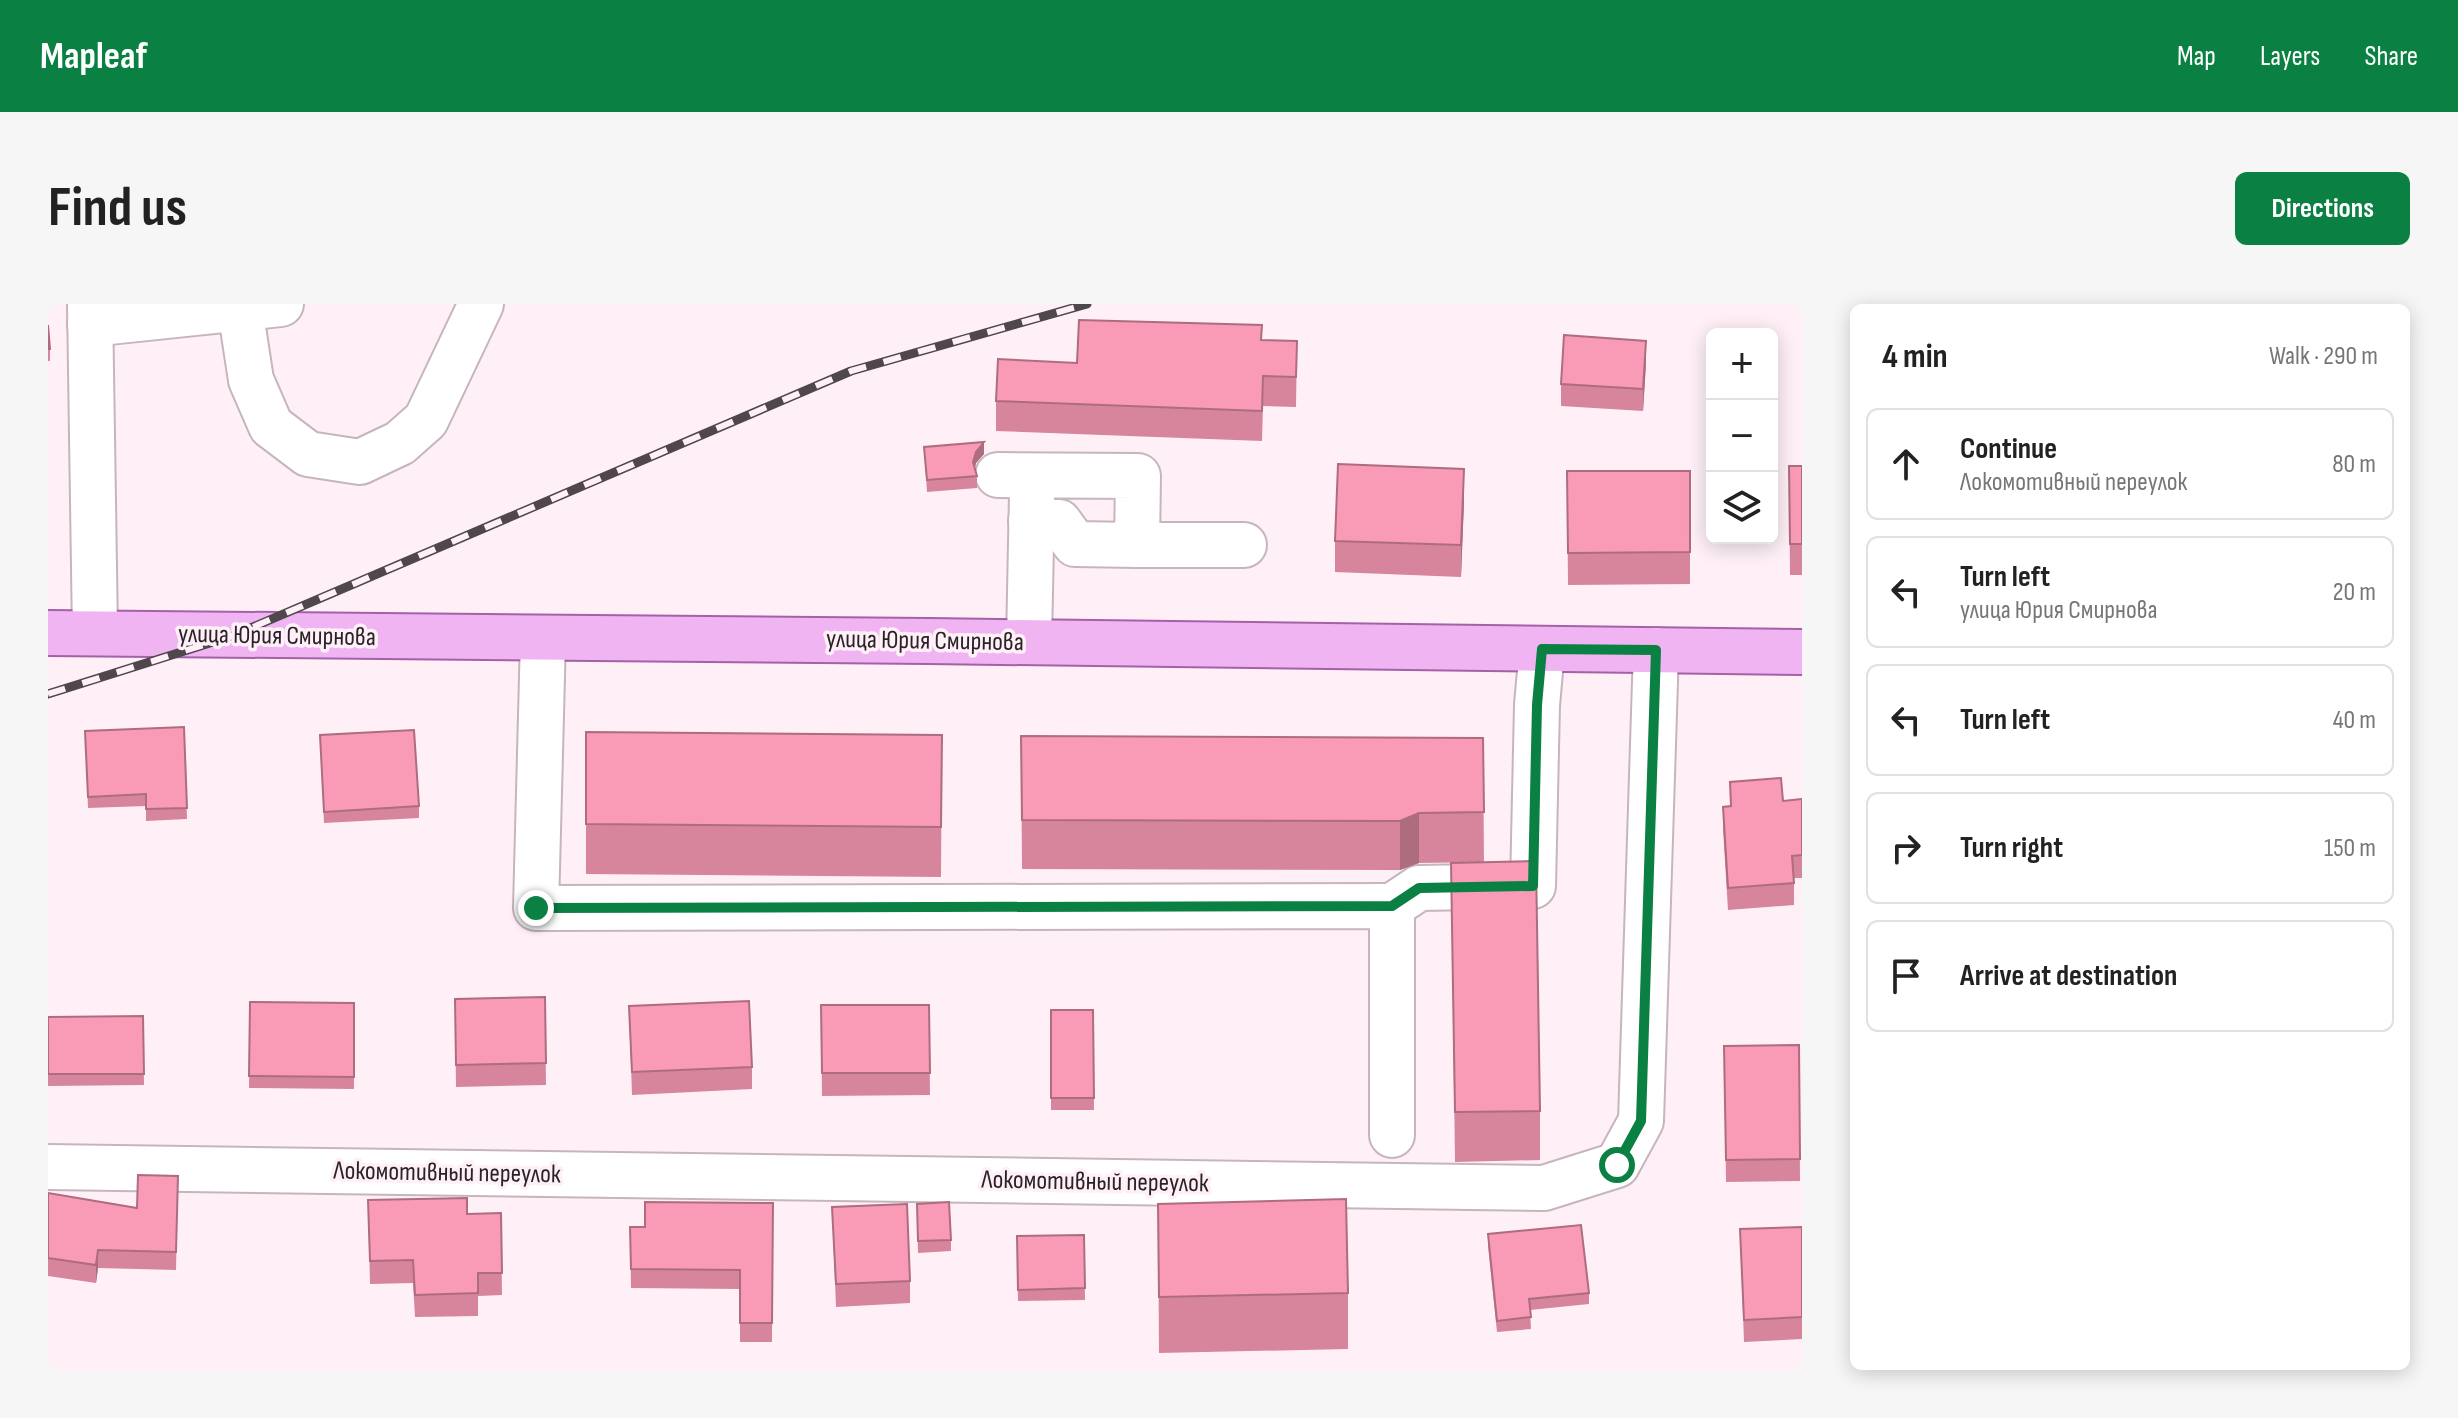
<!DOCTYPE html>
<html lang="en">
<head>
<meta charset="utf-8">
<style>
  body { margin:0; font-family:"Sofia Sans Condensed",sans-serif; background:#f6f6f6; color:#222 }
  .controls { position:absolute; right:24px; top:24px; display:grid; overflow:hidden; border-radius:12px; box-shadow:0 4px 20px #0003 }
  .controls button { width:72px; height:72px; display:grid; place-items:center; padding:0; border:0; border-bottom:2px solid #e0e0e0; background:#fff; color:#222; font:40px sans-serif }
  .stop { position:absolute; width:24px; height:24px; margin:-18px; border:6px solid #0b8043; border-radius:50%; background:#fff }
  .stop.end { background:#0b8043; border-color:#fff; box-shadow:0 2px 8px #0008 }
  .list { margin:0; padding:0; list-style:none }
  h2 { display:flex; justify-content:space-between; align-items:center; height:104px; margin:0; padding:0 32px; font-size:34px }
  h2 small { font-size:26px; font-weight:400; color:#767676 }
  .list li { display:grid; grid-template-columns:52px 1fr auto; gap:24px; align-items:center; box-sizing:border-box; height:112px; margin:0 16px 16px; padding:0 16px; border:2px solid #e0e0e0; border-radius:12px }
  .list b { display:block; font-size:30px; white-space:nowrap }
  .list p { margin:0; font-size:26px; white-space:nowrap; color:#767676 }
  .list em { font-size:26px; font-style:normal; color:#767676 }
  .icon { flex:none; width:44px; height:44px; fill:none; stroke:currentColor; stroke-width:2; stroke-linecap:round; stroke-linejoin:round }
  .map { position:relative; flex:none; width:1754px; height:1066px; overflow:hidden; border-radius:12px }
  header { display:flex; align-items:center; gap:48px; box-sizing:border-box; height:112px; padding:0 40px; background:#0b8043; color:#fff }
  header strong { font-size:38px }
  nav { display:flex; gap:44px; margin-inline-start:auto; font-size:28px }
  .intro { display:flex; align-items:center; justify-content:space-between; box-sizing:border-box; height:192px; padding:0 48px }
  h1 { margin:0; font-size:56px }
  .button { padding:20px 36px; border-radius:12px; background:#0b8043; color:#fff; font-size:28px; font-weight:700 }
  main { display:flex; gap:48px; padding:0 48px }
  aside { flex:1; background:#fff; border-radius:12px; box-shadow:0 4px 20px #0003 }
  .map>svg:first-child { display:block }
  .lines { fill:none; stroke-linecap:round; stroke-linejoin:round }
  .minor-casing { stroke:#c6b5be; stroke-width:48 }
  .major-casing { stroke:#a461a6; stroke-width:48 }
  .minor { stroke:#fff; stroke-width:44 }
  .major { stroke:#f0b4f3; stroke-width:44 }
  .rail-casing { stroke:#4f474c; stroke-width:9 }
  .rail { stroke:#fff0f8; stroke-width:6; stroke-dasharray:18; stroke-linecap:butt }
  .wall { fill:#d6859d }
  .shaded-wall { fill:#ae6c7f }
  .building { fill:#f99bb6; stroke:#ae6c7f; stroke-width:2 }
  .route { stroke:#0b8043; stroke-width:10 }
  .labels { text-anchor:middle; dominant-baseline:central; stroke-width:7; stroke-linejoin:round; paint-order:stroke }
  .street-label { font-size:26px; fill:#292327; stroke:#fff0f8 }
</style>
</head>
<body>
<header>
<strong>Mapleaf</strong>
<nav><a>Map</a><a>Layers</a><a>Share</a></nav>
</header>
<div class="intro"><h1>Find us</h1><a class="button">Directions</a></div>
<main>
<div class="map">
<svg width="1754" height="1066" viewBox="0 0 1754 1066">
  <rect width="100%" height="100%" fill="#fff0f8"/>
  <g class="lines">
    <defs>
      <g id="minor">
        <polyline points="42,0 47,329"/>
        <polyline points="192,4 203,76 223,122 260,150 312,158 352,139 378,116 433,0"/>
        <polyline points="42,20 233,0"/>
        <polyline points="950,171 1090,172 1089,241 1027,240 1011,218 983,217"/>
        <polyline points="1089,241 1196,241"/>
        <polyline points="495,334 488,604 1344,602 1344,831"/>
        <polyline points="981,338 984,189"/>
        <polyline points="1344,602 1371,584 1485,582 1489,401 1494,345"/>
        <polyline points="0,863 1496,884 1569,861 1593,817 1608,346"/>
      </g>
      <polyline id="major" points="0,329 880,337 1754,348"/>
    </defs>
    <!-- minor casing -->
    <use href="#minor" class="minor-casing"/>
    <!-- major casing -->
    <use href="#major" class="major-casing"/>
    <!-- minor -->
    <use href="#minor" class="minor"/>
    <!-- major -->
    <use href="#major" class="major"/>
    <defs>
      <polyline id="rail" points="0,390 184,332 803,67 1039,0"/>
    </defs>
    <!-- rail casing -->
    <use href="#rail" class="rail-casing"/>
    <!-- rail -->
    <use href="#rail" class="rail"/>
  </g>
  <!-- wall -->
  <g class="wall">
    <polygon points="0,21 2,45 2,57 0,57"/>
    <polygon points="1214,36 1249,37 1248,103 1215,102 1214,137 948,127 948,97 1029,59"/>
    <polygon points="1598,59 1595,107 1513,102 1513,80"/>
    <polygon points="876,143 936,150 928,159 927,164 929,172 929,184 879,188"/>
    <polygon points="1741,162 1754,162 1754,271 1742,271"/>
    <polygon points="1519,167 1642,167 1642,280 1520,281"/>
    <polygon points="1416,197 1413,273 1287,268 1287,237"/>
    <polygon points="136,423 139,515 98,517 98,502 40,504 37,427"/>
    <polygon points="538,428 894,431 893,573 538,570"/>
    <polygon points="272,431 371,502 371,514 276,519"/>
    <polygon points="973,432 1435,434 1436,558 1371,559 1352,566 974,565"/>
    <polygon points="1682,478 1735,497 1754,495 1754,574 1746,574 1746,601 1680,606 1675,525 1675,503 1682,502"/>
    <polygon points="1403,559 1492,807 1492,856 1407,858"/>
    <polygon points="497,693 498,781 408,783 407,695"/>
    <polygon points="202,698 306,699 306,785 201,784"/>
    <polygon points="773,701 881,701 882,791 774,792"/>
    <polygon points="581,702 704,763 704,785 584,791"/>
    <polygon points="1003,706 1045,706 1046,806 1003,806"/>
    <polygon points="95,712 96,781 0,782 0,713"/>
    <polygon points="1751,741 1752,877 1678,878 1676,742"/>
    <polygon points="130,872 128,966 50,964 48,979 0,972 0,889 89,904"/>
    <polygon points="320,896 419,910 453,909 454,991 430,992 430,1012 367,1013 365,979 322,980"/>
    <polygon points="725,899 724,1038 692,1038 692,985 583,984 582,923 597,923"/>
    <polygon points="1110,900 1300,989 1300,1045 1111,1049"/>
    <polygon points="784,903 862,977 862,999 788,1003"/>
    <polygon points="869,911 903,936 903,947 870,949"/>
    <polygon points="1754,923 1754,1035 1696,1038 1692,925"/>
    <polygon points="1440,930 1541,989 1541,1000 1482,1006 1483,1025 1449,1028 1440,942"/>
    <polygon points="1036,931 1037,996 970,997 969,932"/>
  </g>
  <!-- shaded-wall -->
  <g class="shaded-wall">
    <polygon points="1598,37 1598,59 1595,107 1595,85"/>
    <polygon points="936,138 936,150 928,159 925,170 925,158 928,148"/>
    <polygon points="1416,165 1416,197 1413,273 1413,241"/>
    <polygon points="1371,509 1371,559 1352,566 1352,517"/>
    <polygon points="50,946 50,964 48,979 48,961"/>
  </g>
  <!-- building -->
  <g class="building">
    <polygon points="1031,16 1214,21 1213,36 1249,37 1248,73 1215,72 1214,107 948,97 950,55 1029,59"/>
    <polygon points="0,21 2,45 0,45"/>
    <polygon points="1516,31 1598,37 1595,85 1513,80"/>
    <polygon points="936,138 928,148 925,158 929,172 879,176 876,143"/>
    <polygon points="1290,160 1416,165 1413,241 1287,237"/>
    <polygon points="1741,162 1754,162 1754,240 1742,240"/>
    <polygon points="1519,167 1642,167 1642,248 1520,249"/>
    <polygon points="136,423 139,504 98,505 98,490 40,493 37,427"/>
    <polygon points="366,426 371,502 276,508 272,431"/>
    <polygon points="538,428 894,431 893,523 538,520"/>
    <polygon points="973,432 1435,434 1436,508 1371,509 1352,517 974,516"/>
    <polygon points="1733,474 1735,497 1754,495 1754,551 1744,552 1746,579 1680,584 1675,503 1683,502 1682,478"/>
    <polygon points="1488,557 1492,807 1407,808 1403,559"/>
    <polygon points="497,693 498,759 408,761 407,695"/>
    <polygon points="701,697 704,763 584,768 581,702"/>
    <polygon points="202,698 306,699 306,773 201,772"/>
    <polygon points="773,701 881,701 882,769 774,769"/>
    <polygon points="1003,706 1045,706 1046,794 1003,794"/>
    <polygon points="95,712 96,770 0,770 0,713"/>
    <polygon points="1751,741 1752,855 1678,856 1676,742"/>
    <polygon points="90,871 130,872 128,948 50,946 48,961 0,954 0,889 89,904"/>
    <polygon points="419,894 419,910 453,909 454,969 430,969 430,989 367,991 365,956 322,957 320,896"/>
    <polygon points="1298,895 1300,989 1111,993 1110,900"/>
    <polygon points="597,898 725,899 724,1019 692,1019 692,966 583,965 582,923 597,923"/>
    <polygon points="901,898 903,936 870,937 869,900"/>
    <polygon points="859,900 862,977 788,980 784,903"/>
    <polygon points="1533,921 1541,989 1481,995 1483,1013 1449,1017 1440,930"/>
    <polygon points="1754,923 1754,1013 1696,1016 1692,925"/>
    <polygon points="1036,931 1037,984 970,986 969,932"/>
  </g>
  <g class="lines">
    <!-- route -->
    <polyline class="route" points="488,604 1344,602 1371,584 1485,582 1489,401 1494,345 1608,346 1593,817 1569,861"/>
  </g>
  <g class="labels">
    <!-- street labels -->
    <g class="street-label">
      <text transform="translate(229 332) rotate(1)">улица Юрия Смирнова</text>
      <text transform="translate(877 337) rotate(1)">улица Юрия Смирнова</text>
      <text transform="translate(399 869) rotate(1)">Локомотивный переулок</text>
      <text transform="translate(1047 878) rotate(1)">Локомотивный переулок</text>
    </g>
  </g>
</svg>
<div class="controls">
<button>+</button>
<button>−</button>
<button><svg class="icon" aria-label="layers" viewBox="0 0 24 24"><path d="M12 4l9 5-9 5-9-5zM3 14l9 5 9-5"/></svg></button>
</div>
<div class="stop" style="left:1569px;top:861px"></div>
<div class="stop end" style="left:488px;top:604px"></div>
</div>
<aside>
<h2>4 min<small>Walk · 290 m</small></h2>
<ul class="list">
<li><svg class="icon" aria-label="ahead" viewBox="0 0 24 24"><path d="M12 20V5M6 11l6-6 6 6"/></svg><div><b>Continue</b><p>Локомотивный переулок</p></div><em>80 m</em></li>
<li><svg class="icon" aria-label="left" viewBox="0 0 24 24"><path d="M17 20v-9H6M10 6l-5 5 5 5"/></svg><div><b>Turn left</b><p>улица Юрия Смирнова</p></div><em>20 m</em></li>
<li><svg class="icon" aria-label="left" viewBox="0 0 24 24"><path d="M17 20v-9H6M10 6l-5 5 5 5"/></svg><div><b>Turn left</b></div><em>40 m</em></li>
<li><svg class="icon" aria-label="right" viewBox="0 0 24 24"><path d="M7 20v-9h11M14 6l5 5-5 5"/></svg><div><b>Turn right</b></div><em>150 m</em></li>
<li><svg class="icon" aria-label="arrive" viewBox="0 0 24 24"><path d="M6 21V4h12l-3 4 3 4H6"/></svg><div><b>Arrive at destination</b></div></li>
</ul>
</aside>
</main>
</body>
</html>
